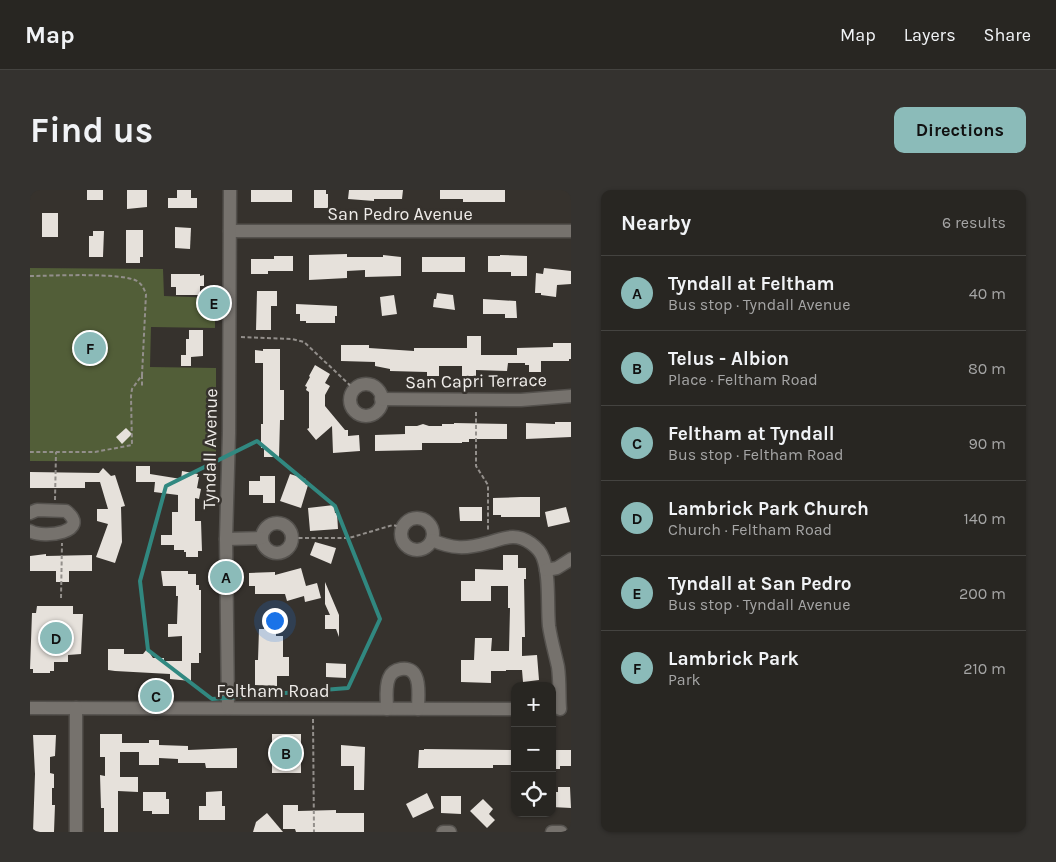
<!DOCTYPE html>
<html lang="en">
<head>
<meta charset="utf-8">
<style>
  body { margin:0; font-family:Karla,sans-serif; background:#34322f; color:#f1f3f6 }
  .controls { position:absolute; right:15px; bottom:15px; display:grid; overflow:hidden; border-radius:10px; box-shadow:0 1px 4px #0004 }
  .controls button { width:45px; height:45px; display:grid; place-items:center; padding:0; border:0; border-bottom:1px solid #444340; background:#282622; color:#f1f3f6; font:25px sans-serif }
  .you { position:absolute; left:244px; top:430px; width:18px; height:18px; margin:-12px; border:4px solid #fff; border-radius:50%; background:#1a73e8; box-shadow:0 0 0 8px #1a73e833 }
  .badge { display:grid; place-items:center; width:32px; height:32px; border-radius:50%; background:#8bbbb9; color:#111; font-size:16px; font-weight:700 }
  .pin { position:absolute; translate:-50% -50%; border:2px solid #fff; box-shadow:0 1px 5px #0006 }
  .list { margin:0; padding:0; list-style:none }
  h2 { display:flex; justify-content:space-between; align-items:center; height:65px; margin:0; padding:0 20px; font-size:21px }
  h2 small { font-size:16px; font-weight:400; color:#a5a5a5 }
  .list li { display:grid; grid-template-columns:32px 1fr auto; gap:15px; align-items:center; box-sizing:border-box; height:75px; padding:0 20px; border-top:1px solid #444340 }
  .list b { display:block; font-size:19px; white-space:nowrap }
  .list p { margin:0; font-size:16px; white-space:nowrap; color:#a5a5a5 }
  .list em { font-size:16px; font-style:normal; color:#a5a5a5 }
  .icon { flex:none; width:28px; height:28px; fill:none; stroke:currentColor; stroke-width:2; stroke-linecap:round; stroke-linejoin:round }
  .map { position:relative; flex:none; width:541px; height:642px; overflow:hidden; border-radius:10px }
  header { display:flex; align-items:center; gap:30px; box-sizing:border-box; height:70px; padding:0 25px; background:#282622; border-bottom:1px solid #444340 }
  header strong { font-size:24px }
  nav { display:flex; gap:28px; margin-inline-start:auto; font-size:18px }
  .intro { display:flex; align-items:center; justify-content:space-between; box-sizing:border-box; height:120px; padding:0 30px }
  h1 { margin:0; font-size:35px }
  .button { padding:12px 22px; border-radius:10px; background:#8bbbb9; color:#111; font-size:18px; font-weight:700 }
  main { display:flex; gap:30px; padding:0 30px }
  aside { flex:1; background:#282622; border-radius:10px; box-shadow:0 1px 4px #0004 }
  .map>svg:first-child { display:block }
  .green { fill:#525e38 }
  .building { fill:#e6e1db }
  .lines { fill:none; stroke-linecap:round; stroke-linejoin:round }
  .minor-casing { stroke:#54514d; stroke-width:15 }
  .path { stroke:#938f8b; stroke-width:2; stroke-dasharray:4 2.5; stroke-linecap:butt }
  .minor { stroke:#76726d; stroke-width:12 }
  .marked { fill:none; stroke:#318880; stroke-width:4; stroke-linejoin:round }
  .labels { text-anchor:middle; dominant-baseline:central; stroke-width:5; stroke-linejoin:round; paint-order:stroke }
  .street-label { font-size:18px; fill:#efece9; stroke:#36322d }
</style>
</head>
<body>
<header>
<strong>Map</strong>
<nav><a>Map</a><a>Layers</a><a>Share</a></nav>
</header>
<div class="intro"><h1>Find us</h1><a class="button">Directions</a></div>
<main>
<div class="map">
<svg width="541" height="642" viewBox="0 0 541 642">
  <rect width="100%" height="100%" fill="#36322d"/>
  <!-- green -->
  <polygon class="green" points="0,78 133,79 134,106 185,108 185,138 121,137 120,177 186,178 186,272 0,271"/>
  <!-- building -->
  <g class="building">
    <rect x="57" y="0" width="16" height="10"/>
    <polygon points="97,0 117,0 117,17 97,19"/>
    <polygon points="147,0 161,0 161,8 167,8 167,18 138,18 138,8 147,8"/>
    <rect x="221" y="0" width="41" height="12"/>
    <polygon points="284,0 296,0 296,4 298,4 298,18 284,18"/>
    <polygon points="319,0 373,0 372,9 344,9 344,11 318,9"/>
    <polygon points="410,0 475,0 475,12 433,12 433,9 410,9"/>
    <rect x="12" y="23" width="16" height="24"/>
    <polygon points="145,37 161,38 160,59 145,58"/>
    <polygon points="96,40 113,40 113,67 110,67 110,73 96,73"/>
    <polygon points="63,41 74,41 73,67 59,67 59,46 63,46"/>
    <polygon points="317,64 317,67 353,67 353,65 371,67 371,86 335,87 335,80 317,81 317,88 279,90 279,65"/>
    <polygon points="470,65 497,66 497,86 481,86 481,82 458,82 458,66 470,66"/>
    <polygon points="244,66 263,66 263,81 238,81 238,84 221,84 221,69 244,69"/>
    <rect x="392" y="67" width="43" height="15"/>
    <polygon points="514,78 541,81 541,94 527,95 526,107 511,105 511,103 505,103 506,83 513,84"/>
    <polygon points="141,84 170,84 170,86 174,85 174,96 170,96 170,105 146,105 146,97 141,97"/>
    <polygon points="227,101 247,101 247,116 241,116 241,140 226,140"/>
    <polygon points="407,103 423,105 425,120 403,117 404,109 406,109"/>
    <polygon points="364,105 367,124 352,126 350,107"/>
    <polygon points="453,109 486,111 487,128 475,128 475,124 453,124"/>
    <polygon points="266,114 307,116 307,126 305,126 305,133 276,133 276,131 270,131 270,124 266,124"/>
    <polygon points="159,140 173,140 173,166 161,167 161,176 151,176 151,165 156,165 156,149 159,149"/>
    <polygon points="437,146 451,146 451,165 487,165 487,158 523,157 523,153 541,153 541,169 539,169 539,171 511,171 511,182 499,182 499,175 495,175 495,173 478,173 477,181 446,180 446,186 432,186 432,176 409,176 409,186 397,186 397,182 360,181 360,179 345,176 345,172 311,171 311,155 339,155 339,158 384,161 384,158 437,158"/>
    <polygon points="233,159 250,159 250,200 254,200 254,230 250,230 249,267 234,267 234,258 231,258 231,234 233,234 233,173 225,173 225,160 233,161"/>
    <polygon points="285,175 300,184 295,193 300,196 295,205 295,216 315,240 318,240 318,246 329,245 330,261 303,263 302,236 286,250 277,239 279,238 279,202 276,200 277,197 275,196 280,187 279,186"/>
    <polygon points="525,232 541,232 541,247 496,249 496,233 525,234"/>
    <polygon points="424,233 477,234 477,249 439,249 439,252 432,252 432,253 392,253 392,260 345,261 345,245 375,244 375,236 387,236 393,234 399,236 412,236 412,234 424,234"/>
    <polygon points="96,238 102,244 92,254 86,247"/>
    <polygon points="106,276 120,276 120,284 151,289 152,281 168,284 167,287 169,287 167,298 171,299 169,309 165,308 165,331 171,331 172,361 168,361 168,367 156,367 156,362 154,362 154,360 144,360 144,355 131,355 131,345 142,345 142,322 148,322 148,305 124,302 125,292 106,292"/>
    <polygon points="73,278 81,286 85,285 95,316 91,317 92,352 85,373 66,367 78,334 67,331 67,319 78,319 70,292 55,292 55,298 0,298 0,282 69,283"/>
    <polygon points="260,284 276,289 275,294 278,295 271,318 250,311"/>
    <polygon points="230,286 245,286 245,313 233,313 233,305 219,305 219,291 230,291"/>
    <polygon points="491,307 510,307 510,327 471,327 471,325 463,325 463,308"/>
    <polygon points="304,315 305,323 307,323 308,339 280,341 278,318"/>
    <polygon points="429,317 452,317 452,331 430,331"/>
    <polygon points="536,317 540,332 518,337 515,322"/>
    <polygon points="285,352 306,358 301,374 280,365"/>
    <polygon points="16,364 16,366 62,365 62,381 39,381 39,392 26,392 26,381 0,381 0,366"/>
    <polygon points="473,365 488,365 488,378 496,378 496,389 494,389 495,447 492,447 492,466 507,465 509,490 493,492 492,480 476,480 476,481 461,481 461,493 431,492 431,470 444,470 445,448 462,448 461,461 479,461 480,418 478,418 478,396 461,396 461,411 431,411 431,391 445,391 445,379 473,380"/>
    <polygon points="271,378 276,396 287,393 291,408 275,412 274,406 257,411 255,404 225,404 225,396 219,396 219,383 245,382 245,385"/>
    <polygon points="131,381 158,381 158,384 166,384 166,395 169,395 169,400 171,400 171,463 169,463 169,473 161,473 161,491 140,489 140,484 85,481 78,480 78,459 94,459 94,464 113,464 117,459 123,468 134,468 134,471 152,471 152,446 138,447 138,434 147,434 148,406 146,406 146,396 133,396"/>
    <polygon points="295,392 309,425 309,447 306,439 295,439 295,425 300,425 295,414"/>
    <polygon points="7,416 43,416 43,424 53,424 51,464 38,465 38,472 24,472 24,481 20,481 20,483 3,483 3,479 0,479 2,423 6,423"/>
    <polygon points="234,429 246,429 246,446 253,446 253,467 259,467 259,486 247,486 247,496 225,495 225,470 228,470 229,439 234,439"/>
    <polygon points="296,473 316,474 316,488 296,487"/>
    <polygon points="70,544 92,544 92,553 119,553 119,550 129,550 129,555 158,556 158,560 207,558 207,578 176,578 175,573 148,573 148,569 129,568 129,575 109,575 109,562 90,562 90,587 108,587 108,602 88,601 88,642 74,642 74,618 71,618 70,585 75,586 75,567 70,567"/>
    <rect x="242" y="544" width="29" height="39"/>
    <polygon points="3,545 26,545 25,566 20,567 20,583 24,584 24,598 22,598 22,615 25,615 24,642 3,642 5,584"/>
    <polygon points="311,555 335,557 334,600 324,600 324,576 311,576"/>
    <polygon points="394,559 482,560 482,575 463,575 463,578 388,578 389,560 394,560"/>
    <polygon points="522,560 541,560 541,576 530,576 530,579 522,579"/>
    <polygon points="528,597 540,597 541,618 522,617 522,602 528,602"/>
    <polygon points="192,601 192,616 195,616 195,630 169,630 169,616 176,616 176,602"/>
    <polygon points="113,602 136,602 136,609 139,609 139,624 122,624 122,621 113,621"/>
    <polygon points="397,603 404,618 383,628 376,614"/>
    <polygon points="411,606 431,606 431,624 411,623"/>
    <polygon points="453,609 463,619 459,624 465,630 457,638 440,621"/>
    <polygon points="253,615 268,615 268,621 306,620 306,623 334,623 334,642 266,642 265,639 253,639"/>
    <polygon points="237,623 253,642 223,642 226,632"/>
  </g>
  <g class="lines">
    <defs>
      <g id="minor">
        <polyline points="200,41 541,41"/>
        <circle cx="336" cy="210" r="16"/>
        <polyline points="351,209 491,210 541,206"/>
        <path d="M0 323 7 320 36 321C62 342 14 349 0 341"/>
        <circle cx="387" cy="344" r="16"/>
        <circle cx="247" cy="348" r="15"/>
        <polyline points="196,349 232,348"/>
        <path d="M402 350C422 359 436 359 457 353 466 351 473 347 483 347 495 347 509 357 513 368 520 387 517 415 519 436 521 450 525 463 528 477 530 491 529 505 530 519"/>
        <polyline points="516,380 527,378 541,369"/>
        <polyline points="0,518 485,519"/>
        <polyline points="46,518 46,642"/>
        <polyline points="198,518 196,349 199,243 200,0"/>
        <path d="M357 519C357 510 355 497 359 488 361 483 365 480 371 479 393 476 388 506 388 519"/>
        <polyline points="413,642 420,642"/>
        <polyline points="522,642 531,642"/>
      </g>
    </defs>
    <!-- minor casing -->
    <use href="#minor" class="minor-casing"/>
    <!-- path -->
    <g class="path">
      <path d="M0 86C21 86 91 82 107 91 112 94 114 99 116 104L112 185 102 199 101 206 102 255 65 262H0"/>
      <polyline points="211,147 262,149 274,152 324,199"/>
      <polyline points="112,185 112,198"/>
      <polyline points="446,222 446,276 458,295 458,341"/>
      <polyline points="25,310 26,262"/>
      <polyline points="262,348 319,348 363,335 373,338"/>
      <polyline points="31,408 32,353"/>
      <polyline points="283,529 284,642"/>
    </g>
    <!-- minor -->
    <use href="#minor" class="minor"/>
  </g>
  <!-- marked area -->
  <path class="marked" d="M227 251 305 316 350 429 318 498 182 509 118 460 110 391 136 296Z"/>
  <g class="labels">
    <!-- street labels -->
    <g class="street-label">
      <text x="370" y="24">San Pedro Avenue</text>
      <text transform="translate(446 191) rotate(-1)">San Capri Terrace</text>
      <text transform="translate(180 259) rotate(-89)">Tyndall Avenue</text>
      <text x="243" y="501">Feltham Road</text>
    </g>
  </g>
</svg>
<div class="controls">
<button>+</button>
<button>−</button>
<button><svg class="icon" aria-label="locate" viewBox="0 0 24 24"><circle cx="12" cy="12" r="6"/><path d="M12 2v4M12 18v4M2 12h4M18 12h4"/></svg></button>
</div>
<div class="you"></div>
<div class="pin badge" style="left:196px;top:387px">A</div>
<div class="pin badge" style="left:256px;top:563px">B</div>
<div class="pin badge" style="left:126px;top:506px">C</div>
<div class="pin badge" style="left:26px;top:448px">D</div>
<div class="pin badge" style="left:184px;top:113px">E</div>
<div class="pin badge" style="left:60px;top:158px">F</div>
</div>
<aside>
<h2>Nearby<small>6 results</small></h2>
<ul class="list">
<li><span class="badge">A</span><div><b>Tyndall at Feltham</b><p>Bus stop · Tyndall Avenue</p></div><em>40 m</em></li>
<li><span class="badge">B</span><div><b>Telus - Albion</b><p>Place · Feltham Road</p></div><em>80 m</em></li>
<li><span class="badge">C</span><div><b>Feltham at Tyndall</b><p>Bus stop · Feltham Road</p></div><em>90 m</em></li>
<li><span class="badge">D</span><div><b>Lambrick Park Church</b><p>Church · Feltham Road</p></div><em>140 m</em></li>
<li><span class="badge">E</span><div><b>Tyndall at San Pedro</b><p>Bus stop · Tyndall Avenue</p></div><em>200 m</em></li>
<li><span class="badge">F</span><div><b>Lambrick Park</b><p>Park</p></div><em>210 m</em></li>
</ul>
</aside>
</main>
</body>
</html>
